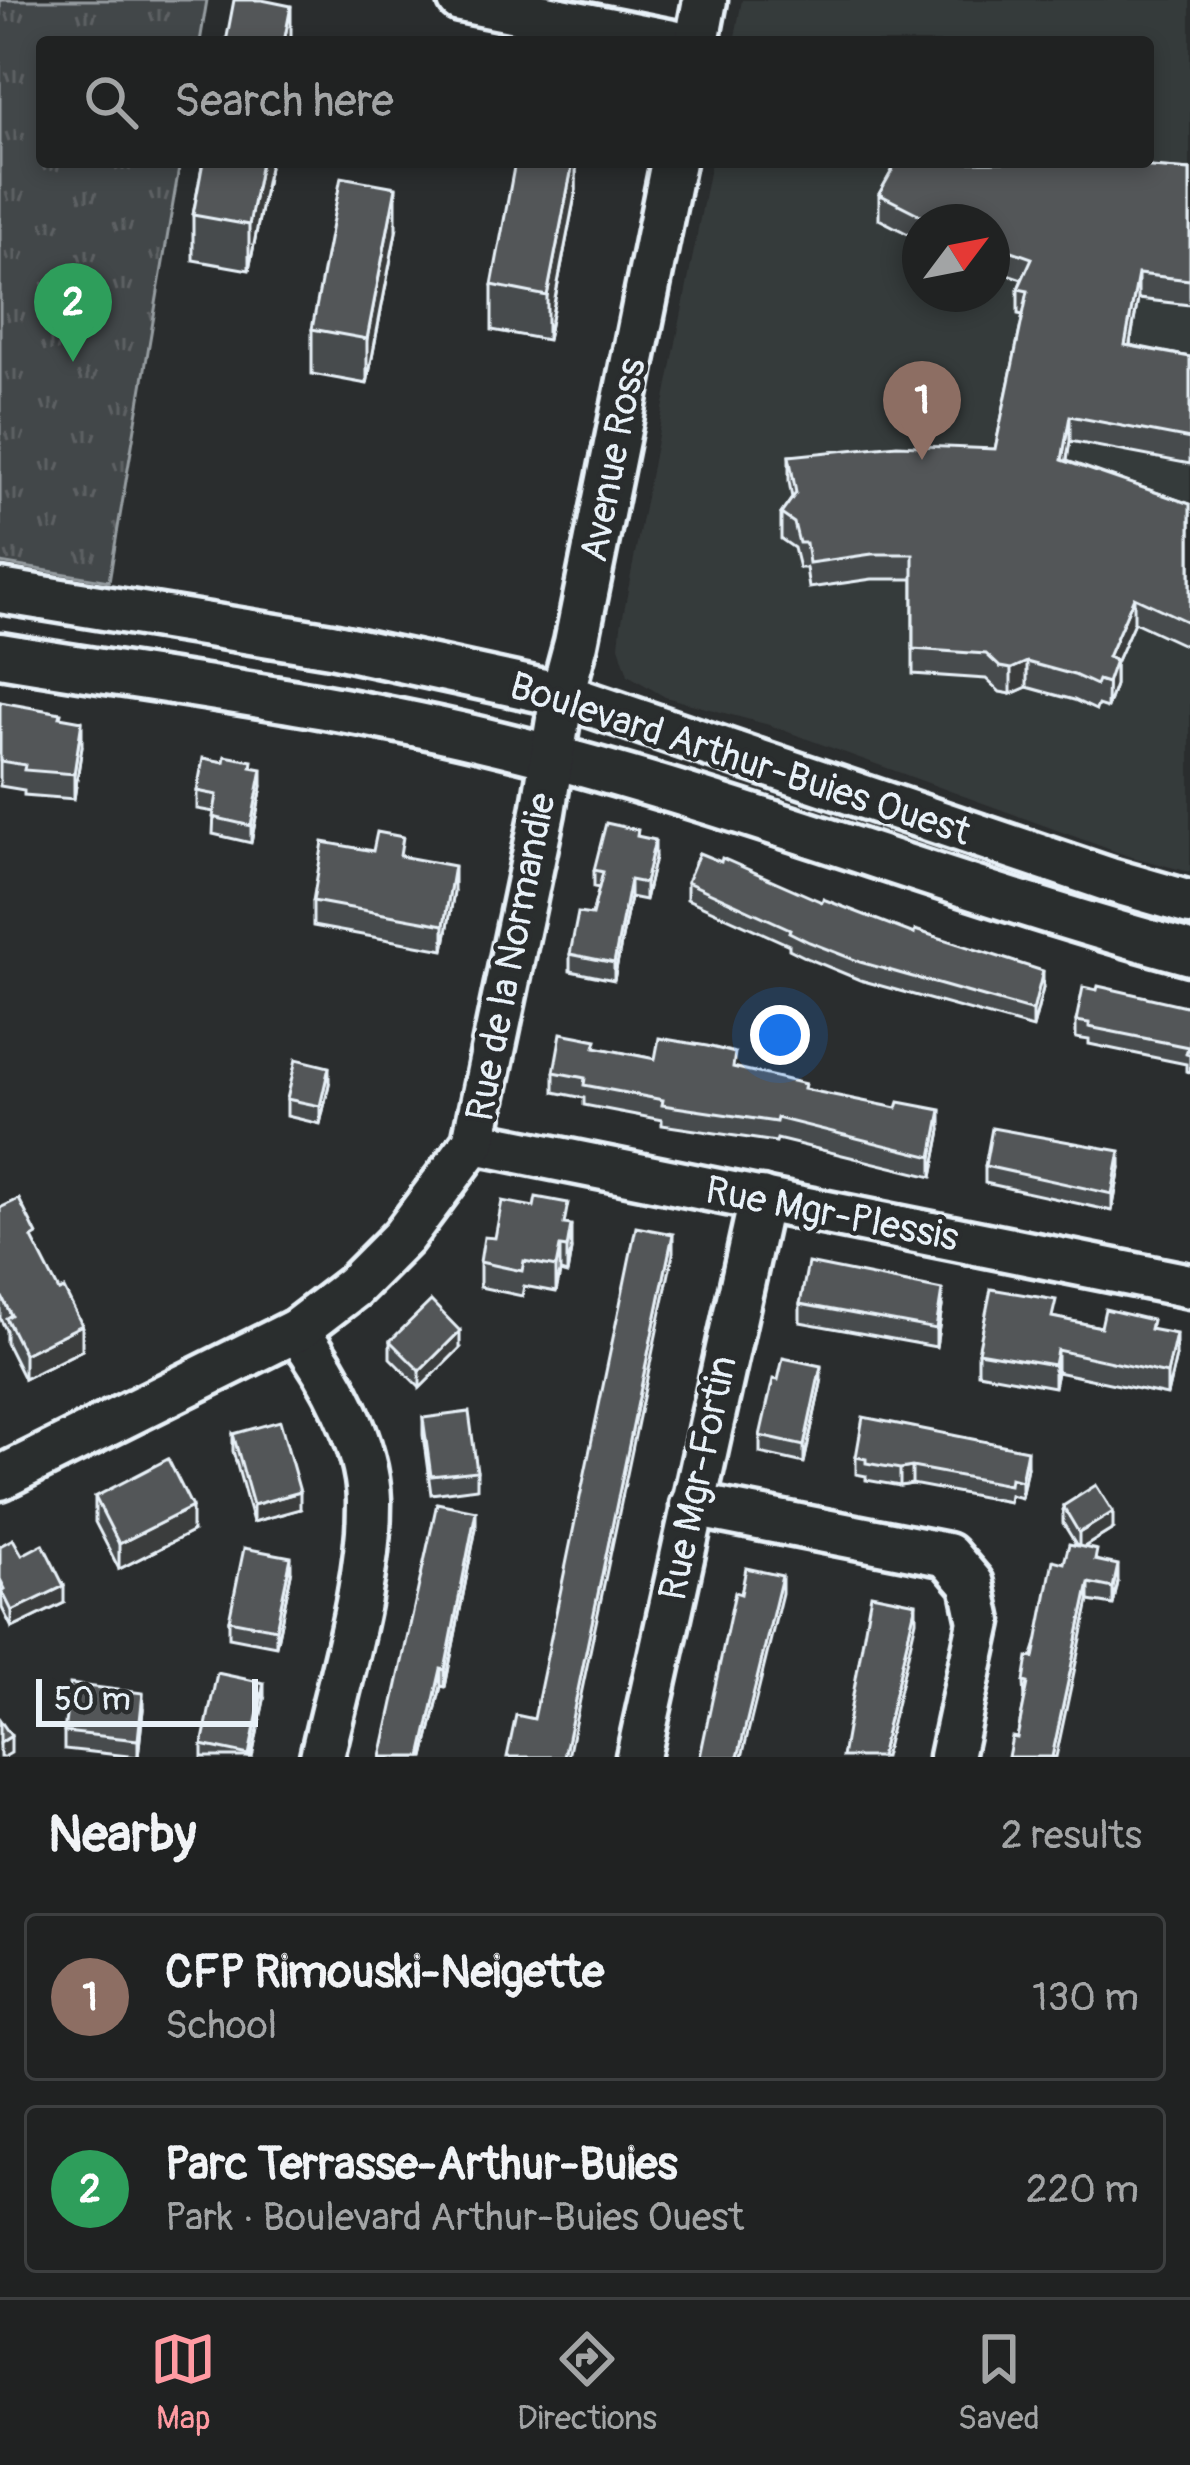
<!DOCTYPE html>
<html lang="en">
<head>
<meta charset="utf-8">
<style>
  body { margin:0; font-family:Pangolin,sans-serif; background:#282a2a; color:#f1f3f6 }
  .compass { position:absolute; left:902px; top:204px; width:108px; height:108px; border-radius:50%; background:#202222; box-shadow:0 6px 18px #0003; rotate:58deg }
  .scale { position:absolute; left:36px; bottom:30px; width:222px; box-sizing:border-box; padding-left:12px; border:6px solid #e8f1f8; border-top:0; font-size:33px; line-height:42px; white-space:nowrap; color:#e8f1f8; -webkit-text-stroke:9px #2a2d2e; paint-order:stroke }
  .you { position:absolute; left:780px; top:1035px; width:42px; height:42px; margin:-30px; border:9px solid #fff; border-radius:50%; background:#1a73e8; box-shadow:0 0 0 18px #1a73e833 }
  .badge { display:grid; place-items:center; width:78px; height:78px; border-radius:50%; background:#ff9aa2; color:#fff; font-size:39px; font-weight:700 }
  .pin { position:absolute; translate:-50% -99px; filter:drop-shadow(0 3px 6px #0008) }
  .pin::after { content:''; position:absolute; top:63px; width:42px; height:36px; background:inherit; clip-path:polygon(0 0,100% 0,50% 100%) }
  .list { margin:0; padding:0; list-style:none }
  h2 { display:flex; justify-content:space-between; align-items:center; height:156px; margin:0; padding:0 48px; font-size:51px }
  h2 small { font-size:39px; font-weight:400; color:#a2a4a5 }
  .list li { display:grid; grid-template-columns:78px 1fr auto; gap:36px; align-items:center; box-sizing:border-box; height:168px; margin:0 24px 24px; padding:0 24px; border:3px solid #3d3f40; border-radius:12px }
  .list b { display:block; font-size:45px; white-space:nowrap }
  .list p { margin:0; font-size:39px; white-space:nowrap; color:#a2a4a5 }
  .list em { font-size:39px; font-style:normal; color:#a2a4a5 }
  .icon { flex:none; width:66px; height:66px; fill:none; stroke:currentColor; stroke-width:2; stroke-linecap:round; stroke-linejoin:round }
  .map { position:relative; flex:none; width:1190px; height:1757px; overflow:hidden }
  .search { position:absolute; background:#202222; box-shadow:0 6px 18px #0003; left:36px; right:36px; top:36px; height:132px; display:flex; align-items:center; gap:30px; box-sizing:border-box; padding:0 42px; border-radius:12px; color:#a2a4a5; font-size:45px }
  .sheet { height:540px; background:#202222 }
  nav { display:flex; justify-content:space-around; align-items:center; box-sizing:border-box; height:168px; border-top:3px solid #3d3f40; background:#202222; font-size:33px; color:#a2a4a5 }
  nav a { display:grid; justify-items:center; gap:6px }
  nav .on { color:#ff9aa2 }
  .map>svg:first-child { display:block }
  .built { fill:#363a3b; fill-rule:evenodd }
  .park { fill:url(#park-tufts); stroke:#959ca0; stroke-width:3 }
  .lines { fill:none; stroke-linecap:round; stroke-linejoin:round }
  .minor-casing { stroke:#e8f1f8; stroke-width:51 }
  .minor { stroke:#2a2d2e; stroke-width:42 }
  .wall { fill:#474b4d; stroke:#e8f1f8; stroke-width:3 }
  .shaded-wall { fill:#3a3d3e; stroke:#e8f1f8; stroke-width:3 }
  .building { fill:#535759; stroke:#e8f1f8; stroke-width:3 }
  .labels { text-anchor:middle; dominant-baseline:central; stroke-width:9; stroke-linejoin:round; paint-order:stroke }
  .street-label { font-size:39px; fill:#e8f1f8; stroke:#2a2d2e }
</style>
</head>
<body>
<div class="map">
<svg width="1190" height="1757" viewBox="0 0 1190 1757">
  <defs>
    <pattern id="park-tufts" width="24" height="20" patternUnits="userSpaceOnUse" patternTransform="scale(3)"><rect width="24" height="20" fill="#424648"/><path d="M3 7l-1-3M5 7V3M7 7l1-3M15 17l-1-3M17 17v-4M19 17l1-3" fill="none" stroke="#5d6163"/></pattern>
  </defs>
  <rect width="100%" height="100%" fill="#2a2d2e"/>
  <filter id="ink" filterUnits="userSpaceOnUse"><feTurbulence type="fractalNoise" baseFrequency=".00833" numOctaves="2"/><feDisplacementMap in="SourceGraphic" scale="24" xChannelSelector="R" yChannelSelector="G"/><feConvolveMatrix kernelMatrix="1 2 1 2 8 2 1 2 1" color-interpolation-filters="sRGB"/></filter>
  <g filter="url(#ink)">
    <!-- built -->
    <path class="built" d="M742 0H1190V872L1128 856 769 725 665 697 628 675 619 646 621 626 711 162H1148V42H734ZM920 222H992V294H920Z"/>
    <!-- park -->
    <polygon class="park" points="0,0 207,0 200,42 42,42 42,162 180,162 109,581 0,563"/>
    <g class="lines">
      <defs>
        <g id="minor">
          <polyline points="460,0 673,42"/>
          <polyline points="697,42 705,0"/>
          <polyline points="0,591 331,645 562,695 1110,880 1190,903"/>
          <path d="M0 655C167 683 338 703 502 744 735 801 959 891 1190 953"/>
          <polyline points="474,1142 1190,1286"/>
          <path d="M297 1330C331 1376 367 1441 369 1500 370 1582 340 1676 322 1757"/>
          <polyline points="0,1478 297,1330 353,1287 403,1237 474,1142 543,812 562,695 576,643 673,162"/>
          <polyline points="692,1505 947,1555 972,1584 980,1622 951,1757"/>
          <polyline points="638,1757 761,1199"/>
        </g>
      </defs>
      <!-- minor casing -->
      <use href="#minor" class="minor-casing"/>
      <!-- minor -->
      <use href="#minor" class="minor"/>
    </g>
    <!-- wall -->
    <g class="wall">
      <polygon points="203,162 270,162 249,270 193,260 193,215"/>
      <polygon points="576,162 576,190 547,340 492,330 492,285"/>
      <polygon points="897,162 1130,162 1129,166 1190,170 1190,305 1138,299 1130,345 1190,357 1190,464 1070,441 1067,461 1190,504 1190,648 1134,622 1115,665 1115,685 1107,708 1098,705 1096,710 1074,700 1027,687 1011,694 1000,692 986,679 913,674 913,579 872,579 809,588 806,568 799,568 794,548 781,539 781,514 792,498 789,481 789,456 995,449 1023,315 1018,314 1018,289 1022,279 992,269 992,222 920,222 920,240 879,219 879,194"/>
      <polygon points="396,232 367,384 312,374 312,329"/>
      <polygon points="0,702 61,717 82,746 74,799 24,795 24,790 0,786"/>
      <polygon points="252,767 262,786 251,843 213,834 214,812 197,809 197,791"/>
      <polygon points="638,836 655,857 645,900 630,897 614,980 570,971 570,954 592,915 599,888 594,887 594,870"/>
      <polygon points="403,857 454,891 444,950 313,926 313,901"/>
      <polygon points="687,882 822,902 1043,988 1033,1028 860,980 809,959 789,949 789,945 687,899"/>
      <polygon points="1190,1007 1190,1072 1186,1071 1186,1064 1089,1044 1089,1040 1076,1038 1076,1021"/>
      <polygon points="597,1048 655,1059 735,1068 941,1130 932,1177 777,1139 776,1142 662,1125 662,1120 584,1105 584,1098 554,1092 554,1072"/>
      <polygon points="329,1084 320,1124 287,1116 287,1099"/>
      <polygon points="985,1166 1120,1168 1112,1211 985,1183"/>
      <polygon points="0,1208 37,1249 82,1350 24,1379 6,1343 6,1330 0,1318"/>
      <polygon points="568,1225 571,1250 567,1274 560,1272 556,1292 524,1286 522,1296 480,1287 480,1262 495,1238"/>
      <polygon points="800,1304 942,1307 936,1347 800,1322"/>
      <polygon points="1056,1318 1101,1327 1152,1329 1176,1356 1167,1395 1057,1372 1054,1387 978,1373 978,1352"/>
      <polygon points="390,1341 460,1348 420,1388 390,1358"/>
      <polygon points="821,1383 804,1463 760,1453 760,1436"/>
      <polygon points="423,1418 477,1471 477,1488 431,1494 423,1435"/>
      <polygon points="233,1434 300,1509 253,1522 233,1451"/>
      <polygon points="856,1457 1027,1467 1021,1498 1010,1495 1009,1502 912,1484 900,1486 866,1480 866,1476 856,1474"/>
      <polygon points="95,1497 192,1532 119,1569 95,1522"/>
      <polygon points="1063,1506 1113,1529 1084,1547 1118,1582 1113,1605 1089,1601 1017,1738 1025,1699 1024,1682 1064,1563 1077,1546 1063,1523"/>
      <polygon points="476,1528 445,1687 441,1686 424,1757 381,1757"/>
      <polygon points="0,1546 22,1555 64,1603 12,1628 2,1608"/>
      <polygon points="291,1574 276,1646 229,1637 229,1620"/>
      <polygon points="264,1700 252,1757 202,1757 202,1745"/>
      <polygon points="143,1710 138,1757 64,1749 64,1732"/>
    </g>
    <!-- shaded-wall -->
    <g class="shaded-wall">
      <polygon points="291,6 291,42 284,42"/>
      <polygon points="261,162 270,162 249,270 249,225"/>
      <polygon points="573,162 576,162 576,190 547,340 547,296"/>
      <polygon points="396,187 396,232 367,384 367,339"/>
      <polygon points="1138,274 1138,299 1125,370 1125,345"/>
      <polygon points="1070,416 1070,441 1062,485 1062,460"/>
      <polygon points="1134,597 1134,622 1115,665 1115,685 1107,708 1108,657"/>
      <polygon points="1027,662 1027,687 1011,694 1011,669"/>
      <polygon points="82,721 82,746 74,799 74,774"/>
      <polygon points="262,769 262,786 251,843 251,826"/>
      <polygon points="655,840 655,857 645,900 645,883"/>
      <polygon points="454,866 454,891 444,950 444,925"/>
      <polygon points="630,880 630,897 614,980 614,963"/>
      <polygon points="1043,971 1043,988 1033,1028 1033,1011"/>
      <polygon points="329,1067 329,1084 320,1124 320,1106"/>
      <polygon points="941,1110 941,1130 932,1177 932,1157"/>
      <polygon points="1120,1151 1120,1168 1112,1211 1112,1194"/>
      <polygon points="571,1225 571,1250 567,1274 567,1248"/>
      <polygon points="673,1234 673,1254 568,1757 564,1757"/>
      <polygon points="560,1247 560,1272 556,1292 556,1267"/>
      <polygon points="942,1290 942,1307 936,1347 936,1329"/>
      <polygon points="82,1325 82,1350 24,1379 24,1354"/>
      <polygon points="460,1331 460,1348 420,1388 420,1371"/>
      <polygon points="1176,1334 1176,1356 1167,1395 1167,1374"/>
      <polygon points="1057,1350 1057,1372 1054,1387 1054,1365"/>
      <polygon points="821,1366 821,1383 804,1463 804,1446"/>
      <polygon points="1027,1450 1027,1467 1021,1498 1021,1481"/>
      <polygon points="912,1467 912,1484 900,1486 900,1469"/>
      <polygon points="300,1492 300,1509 253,1522 253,1505"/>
      <polygon points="192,1507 192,1532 119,1569 119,1544"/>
      <polygon points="476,1511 476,1528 445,1687 445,1670"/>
      <polygon points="1113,1512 1113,1529 1079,1550 1079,1533"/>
      <polygon points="291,1557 291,1574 276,1646 276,1629"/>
      <polygon points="1118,1565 1118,1582 1113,1605 1113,1588"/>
      <polygon points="782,1576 782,1593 742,1757 738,1757"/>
      <polygon points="1089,1583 1089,1601 1056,1757 1052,1757"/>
      <polygon points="64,1586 64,1603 12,1628 12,1611"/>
      <polygon points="916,1603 916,1620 884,1757 880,1757"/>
      <polygon points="441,1669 441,1686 424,1757 421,1757"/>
      <polygon points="264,1683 264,1700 252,1757 249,1757"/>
      <polygon points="143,1693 143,1710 138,1757 138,1740"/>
      <polygon points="11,1736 11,1753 4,1757 0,1757 0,1743"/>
    </g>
    <!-- building -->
    <g class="building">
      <polygon points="234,0 262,0 291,6 284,42 226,42"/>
      <polygon points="203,162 261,162 249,225 193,215"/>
      <polygon points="515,162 573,162 547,296 492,285"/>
      <polygon points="897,162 1125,162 1124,165 1190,170 1190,280 1138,274 1125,345 1190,357 1190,439 1070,416 1062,460 1190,504 1190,623 1134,597 1108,657 1115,660 1107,683 1098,680 1096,685 1074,675 1027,662 1011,669 1000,667 986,654 913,649 913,554 872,554 809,563 806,543 799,543 794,523 781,514 796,493 789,456 897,445 995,449 1028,291 1018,289 1032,258 992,244 992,222 934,222 879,194"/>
      <polygon points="341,177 396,187 367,339 312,329"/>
      <polygon points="0,702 61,713 60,717 82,721 74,774 24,770 25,765 0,761"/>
      <polygon points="225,756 252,761 251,767 262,769 251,826 213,817 217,795 197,791 203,758 224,762"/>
      <polygon points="606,823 638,830 637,836 655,840 645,883 630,880 614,963 570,954 578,913 592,915 603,872 594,870"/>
      <polygon points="377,832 403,837 400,856 454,866 444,925 313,901 323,842 373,851"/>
      <polygon points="699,853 721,862 722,858 822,902 823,899 914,934 915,930 1043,971 1033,1011 860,962 809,942 789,932 790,929 687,882"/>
      <polygon points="1098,986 1190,1007 1190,1055 1186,1054 1188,1047 1089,1027 1089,1023 1076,1021 1083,987 1097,990"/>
      <polygon points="561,1033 597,1040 595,1047 655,1059 659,1038 707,1046 735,1053 733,1067 805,1084 804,1089 897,1108 899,1102 941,1110 932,1157 777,1118 776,1122 662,1105 663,1100 584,1085 585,1078 554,1072"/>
      <polygon points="296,1059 329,1067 320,1106 287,1099"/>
      <polygon points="992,1128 1120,1151 1112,1194 985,1166"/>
      <polygon points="536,1197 568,1203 564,1224 571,1225 567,1248 560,1247 556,1267 524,1261 522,1271 480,1262 484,1237 495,1238 502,1201 534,1207"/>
      <polygon points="19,1199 37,1235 32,1238 59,1291 64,1289 82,1325 24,1354 6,1318 11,1315 0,1293 0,1208"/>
      <polygon points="636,1227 673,1234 564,1757 507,1757 516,1715 534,1719"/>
      <polygon points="808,1263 942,1290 936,1329 800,1304"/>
      <polygon points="991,1289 1056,1300 1052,1317 1101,1327 1105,1309 1152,1320 1150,1329 1176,1334 1167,1374 1057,1350 1054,1365 978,1352"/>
      <polygon points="431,1301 460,1331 420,1371 390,1341"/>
      <polygon points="783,1358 821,1366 804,1446 760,1436 773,1379 778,1380"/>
      <polygon points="469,1412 477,1471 431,1476 423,1418"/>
      <polygon points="863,1417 1027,1450 1021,1481 1010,1478 1009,1485 912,1467 900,1469 866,1463 866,1459 856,1457"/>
      <polygon points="280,1421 300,1492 253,1505 233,1434"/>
      <polygon points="168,1459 192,1507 119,1544 95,1497"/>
      <polygon points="1096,1485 1113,1512 1079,1533 1063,1506"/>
      <polygon points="437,1503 476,1511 445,1670 441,1669 421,1757 381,1757"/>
      <polygon points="13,1539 22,1555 43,1544 64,1586 12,1611 2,1591 5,1589 0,1579 0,1546"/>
      <polygon points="1069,1544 1097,1550 1095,1560 1118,1565 1113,1588 1089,1583 1052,1757 1008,1757 1012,1737 1017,1738 1028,1683 1024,1682 1028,1657 1034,1658 1053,1560 1064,1563"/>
      <polygon points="244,1548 291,1557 276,1629 229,1620"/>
      <polygon points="746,1568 782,1576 738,1757 700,1757 735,1592 741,1594"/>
      <polygon points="871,1594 916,1603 880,1757 842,1757"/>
      <polygon points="217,1673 264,1683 249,1755 202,1745"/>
      <polygon points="70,1684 143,1693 138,1740 64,1732"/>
      <polygon points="0,1720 11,1736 0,1743"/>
    </g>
  </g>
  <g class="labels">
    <!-- street labels -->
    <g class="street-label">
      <text transform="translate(613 460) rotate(-79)">Avenue Ross</text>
      <text transform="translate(740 759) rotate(18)">Boulevard Arthur-Buies Ouest</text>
      <text transform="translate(511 957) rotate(-79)">Rue de la Normandie</text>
      <text transform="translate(832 1214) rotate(11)">Rue Mgr-Plessis</text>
      <text transform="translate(698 1478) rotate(-78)">Rue Mgr-Fortin</text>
    </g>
  </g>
</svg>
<svg class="compass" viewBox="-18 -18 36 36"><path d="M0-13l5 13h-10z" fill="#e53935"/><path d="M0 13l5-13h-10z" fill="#a2a4a5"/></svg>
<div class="scale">50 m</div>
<div class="you"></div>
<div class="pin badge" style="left:922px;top:460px;background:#8d6e63">1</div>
<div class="pin badge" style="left:73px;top:362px;background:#2e9e5b">2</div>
<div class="search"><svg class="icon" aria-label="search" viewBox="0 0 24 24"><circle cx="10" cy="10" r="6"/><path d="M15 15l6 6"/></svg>Search here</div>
</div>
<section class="sheet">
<h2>Nearby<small>2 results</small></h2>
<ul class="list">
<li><span class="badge" style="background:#8d6e63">1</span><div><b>CFP Rimouski-Neigette</b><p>School</p></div><em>130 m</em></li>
<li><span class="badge" style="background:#2e9e5b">2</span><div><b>Parc Terrasse-Arthur-Buies</b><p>Park · Boulevard Arthur-Buies Ouest</p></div><em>220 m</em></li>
</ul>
</section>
<nav>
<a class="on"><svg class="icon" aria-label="map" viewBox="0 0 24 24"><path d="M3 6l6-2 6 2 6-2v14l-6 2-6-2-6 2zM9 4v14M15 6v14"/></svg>Map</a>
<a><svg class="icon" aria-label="directions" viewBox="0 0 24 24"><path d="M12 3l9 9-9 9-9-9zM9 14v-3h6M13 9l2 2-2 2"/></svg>Directions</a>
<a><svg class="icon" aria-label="saved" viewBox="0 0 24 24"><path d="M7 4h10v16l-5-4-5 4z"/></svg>Saved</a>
</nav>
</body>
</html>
